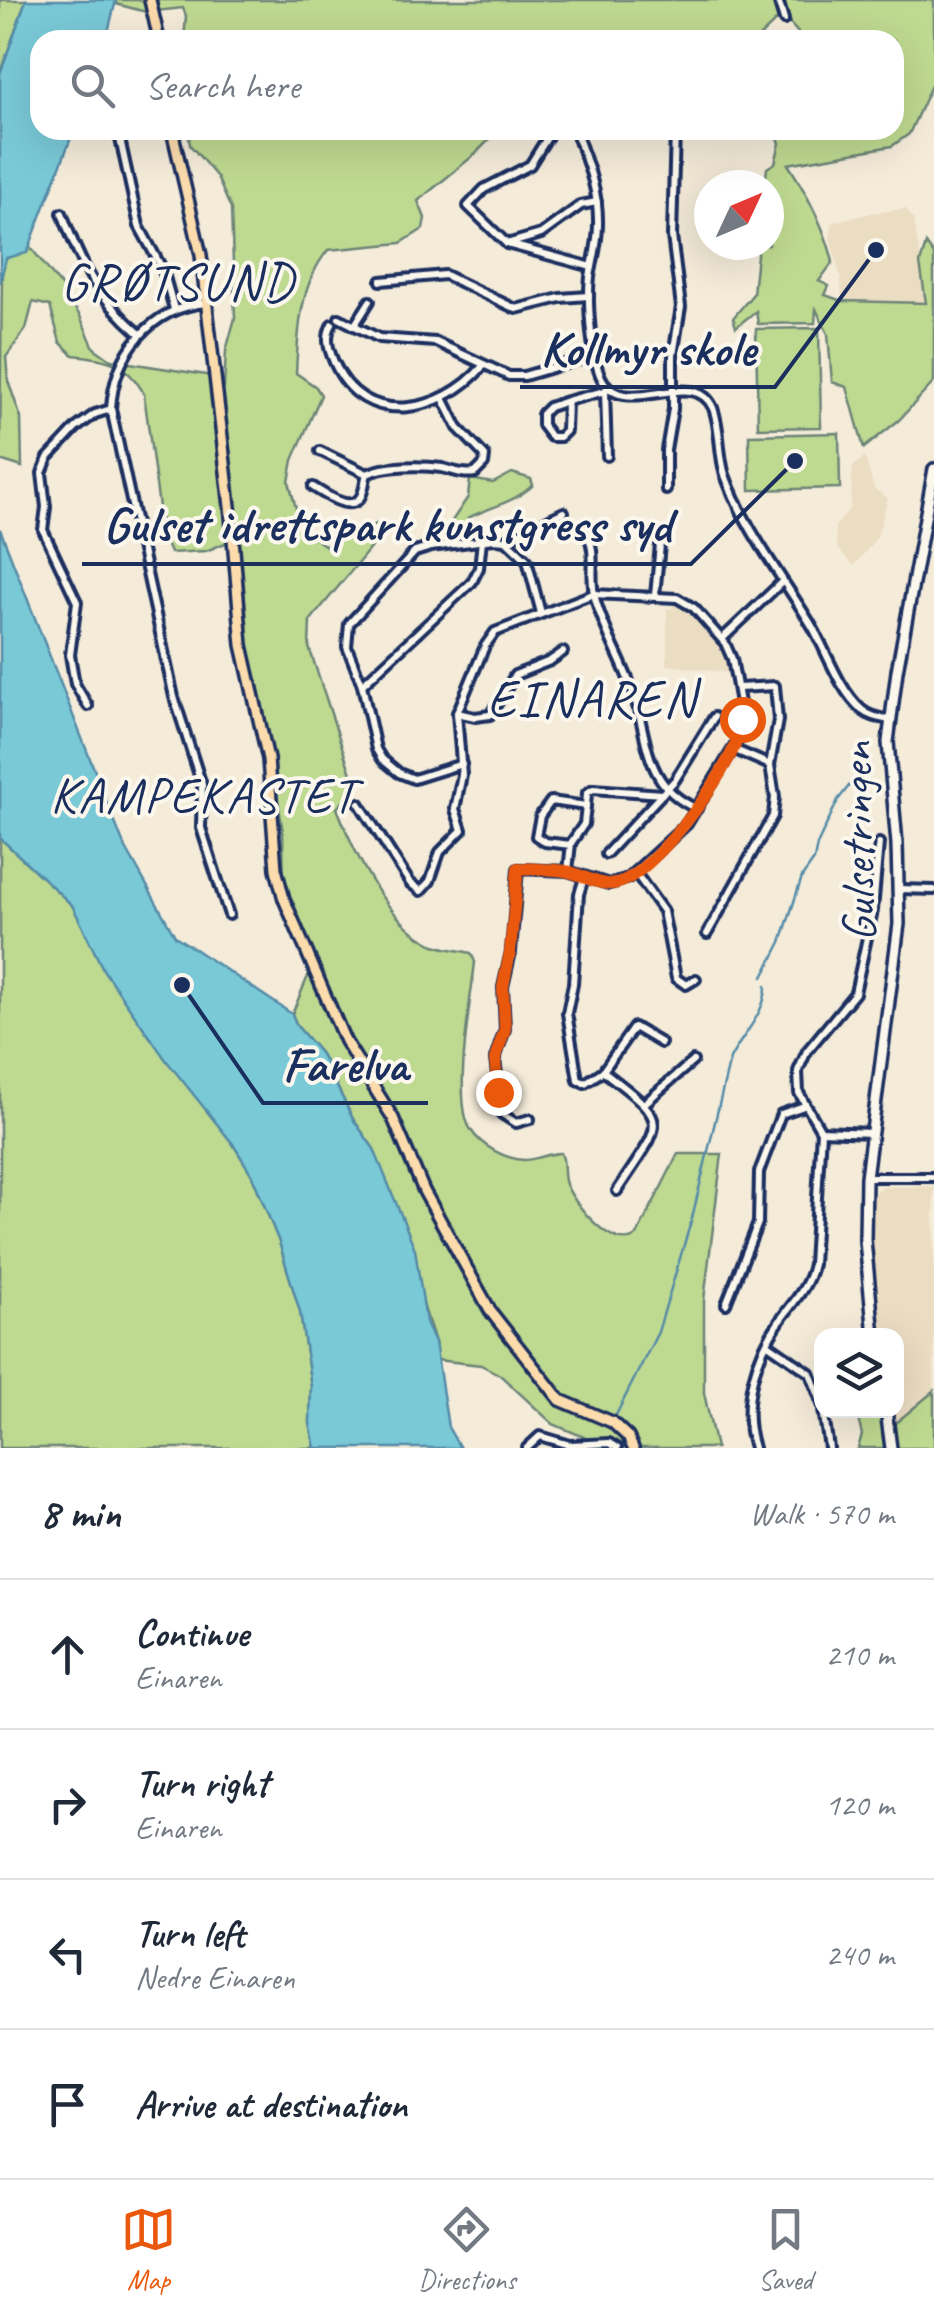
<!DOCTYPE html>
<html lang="en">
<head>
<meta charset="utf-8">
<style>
  body { margin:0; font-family:Caveat,sans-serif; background:#f2f2f3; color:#1f2937 }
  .controls { position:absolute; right:30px; bottom:30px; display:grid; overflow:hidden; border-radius:20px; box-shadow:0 10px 40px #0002 }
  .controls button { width:90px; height:90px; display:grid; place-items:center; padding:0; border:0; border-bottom:2px solid #e0e1e3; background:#fff; color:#1f2937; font:50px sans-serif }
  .compass { position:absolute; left:694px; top:170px; width:90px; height:90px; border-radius:50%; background:#fff; box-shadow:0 10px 40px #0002; rotate:46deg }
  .stop { position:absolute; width:30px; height:30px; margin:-22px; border:8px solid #ea580c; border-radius:50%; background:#fff }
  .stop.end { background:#ea580c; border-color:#fff; box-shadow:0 2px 10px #0008 }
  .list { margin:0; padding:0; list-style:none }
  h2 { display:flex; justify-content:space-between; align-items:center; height:130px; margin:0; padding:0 40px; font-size:42px }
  h2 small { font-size:32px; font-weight:400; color:#747a83 }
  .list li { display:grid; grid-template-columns:65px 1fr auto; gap:30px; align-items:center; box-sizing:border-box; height:150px; padding:0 40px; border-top:2px solid #e0e1e3 }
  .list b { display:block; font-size:38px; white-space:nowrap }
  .list p { margin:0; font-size:32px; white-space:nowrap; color:#747a83 }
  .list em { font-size:32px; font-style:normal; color:#747a83 }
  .icon { flex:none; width:55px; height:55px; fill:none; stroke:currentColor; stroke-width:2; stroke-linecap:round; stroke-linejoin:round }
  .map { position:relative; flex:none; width:934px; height:1448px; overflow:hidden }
  .search { position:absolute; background:#fff; box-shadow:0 10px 40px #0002; left:30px; right:30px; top:30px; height:110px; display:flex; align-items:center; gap:25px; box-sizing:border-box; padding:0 35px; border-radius:30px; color:#747a83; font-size:38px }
  .sheet { height:730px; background:#fff }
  nav { display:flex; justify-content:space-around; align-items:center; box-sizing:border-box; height:140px; border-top:2px solid #e0e1e3; background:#fff; font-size:28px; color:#747a83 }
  nav a { display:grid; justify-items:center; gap:5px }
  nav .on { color:#ea580c }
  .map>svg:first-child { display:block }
  .built { fill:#ebddc2 }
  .green { fill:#bed990; stroke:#6c8477; stroke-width:2.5 }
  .water { fill:#7ac9d7; stroke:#548ba7; stroke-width:2.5 }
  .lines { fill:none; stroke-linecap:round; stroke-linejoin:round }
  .stream { stroke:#548ba7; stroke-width:2.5 }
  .street-casing { stroke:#1b2f5e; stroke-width:14 }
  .secondary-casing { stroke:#1b2f5e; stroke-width:16 }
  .primary-casing { stroke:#1b2f5e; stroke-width:16 }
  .street { stroke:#fbf7ec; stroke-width:6 }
  .secondary { stroke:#fbf7ec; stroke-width:9 }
  .primary { stroke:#fcdcac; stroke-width:9 }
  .route { stroke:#ea580c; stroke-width:12 }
  .labels { text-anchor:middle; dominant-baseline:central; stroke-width:8; stroke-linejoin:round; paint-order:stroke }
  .street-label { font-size:48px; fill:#1b2f5e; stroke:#fbf7ec }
  .neighbourhood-label { font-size:50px; letter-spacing:2.5px; fill:#1b2f5e; stroke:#fbf7ec }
  .quarter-label { font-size:52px; letter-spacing:2.5px; fill:#1b2f5e; stroke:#fbf7ec }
  .leader { fill:none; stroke:#1b2f5e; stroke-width:4 }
  .callout-dot { fill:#1b2f5e; stroke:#fbf7ec; stroke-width:4 }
  .callout-label { font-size:50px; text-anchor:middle; font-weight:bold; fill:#1b2f5e; stroke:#fbf7ec; stroke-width:8; stroke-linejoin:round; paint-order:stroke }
</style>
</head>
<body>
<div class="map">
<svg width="934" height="1448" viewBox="0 0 934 1448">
  <rect width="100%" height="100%" fill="#f4ebd9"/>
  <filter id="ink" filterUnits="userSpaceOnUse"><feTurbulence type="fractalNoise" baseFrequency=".01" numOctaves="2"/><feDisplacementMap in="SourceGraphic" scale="20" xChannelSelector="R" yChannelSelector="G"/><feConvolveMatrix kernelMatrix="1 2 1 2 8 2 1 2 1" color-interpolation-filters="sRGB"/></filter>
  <g filter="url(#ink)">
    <!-- built -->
    <g class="built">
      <polygon points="906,209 914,220 927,304 842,301 841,278 830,238 832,224 835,221 872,213"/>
      <polygon points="865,456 874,489 888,498 877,537 854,566 837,548 835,527 850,508 853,467"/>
      <polygon points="673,602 689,609 721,643 731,673 667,665 667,609 672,609"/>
      <polygon points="934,1186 934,1391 892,1426 889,1411 896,1410 896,1336 878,1335 871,1276 871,1200 877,1190 884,1187"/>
    </g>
    <!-- green -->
    <g class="green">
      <polygon points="0,0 26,0 0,74"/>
      <path d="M116 0H934V79L909 134 892 146 788 164C807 194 825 227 833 262L819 281 829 286 825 295 842 301 926 303 920 263 926 244 934 255V382L899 420 864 448 847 387 832 382 828 334 816 309 815 323 758 324 756 311 736 327 733 318 753 294 758 245H769V185H765L767 168 775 163 780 143 775 130H894V40L802 37 782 15 756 40H623L578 32 562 40H184L186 16 183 8 146 12 116 4Z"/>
      <path d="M188 130H499L474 155 418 201 425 218 423 229 401 243 328 250C300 284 298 330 296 373L316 387 321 395 293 460 289 482 302 530 326 546 381 522 386 529 310 621 309 647 356 789 337 808C354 853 387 922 432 944 443 949 459 950 471 953L475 962C471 999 452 1102 471 1130 481 1146 505 1159 524 1160 536 1160 548 1153 561 1153 566 1163 562 1174 566 1184 574 1205 615 1254 637 1235L678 1154H722L704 1300V1393L716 1448H580L584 1437 553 1424 500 1375 481 1365 437 1360 435 1342 374 1149 353 1119 321 1054 297 1026 292 1014 314 962 284 882 283 833 275 780 248 659 239 547 225 543 206 551 170 553 163 537 144 394C127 362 106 358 73 355L60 342 50 306 33 302 26 329 6 357 8 381 21 418 22 467 0 460 2 267 6 258 16 255 28 244 61 286 80 316 94 348 111 360 206 375 224 387 226 351 235 318 231 209 217 177 190 145Z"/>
      <polygon points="819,328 821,427 758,428 756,329"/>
      <polygon points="839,433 840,488 750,490 749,435"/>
      <path d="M512 473 531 479 533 485C515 502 490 507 468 518L471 532 464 536 452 521 468 497 470 479 493 483Z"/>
      <polygon points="0,838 72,905 145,1030 233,1144 252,1175 279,1242 300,1312 311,1386 310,1423 315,1448 0,1448"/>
      <polygon points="934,1391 934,1448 858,1448 862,1435 856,1411 881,1411 884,1424 892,1426"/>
    </g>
    <!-- water -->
    <g class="water">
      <polygon points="26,0 116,0 106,40 40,40 40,130 74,130 27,253 6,258 0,283 0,74"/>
      <polygon points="0,529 123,843 175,936 292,1014 297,1026 321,1054 353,1119 374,1149 415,1249 426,1322 435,1342 448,1427 460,1448 315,1448 310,1423 311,1386 300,1312 279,1242 252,1175 233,1144 166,1060 104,971 72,905 0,838"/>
    </g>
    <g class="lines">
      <!-- stream -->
      <g class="stream">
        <polyline points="763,977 781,942 802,877 814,860 817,845 838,800 852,782"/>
        <path d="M615 1417 658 1332 692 1218 730 1059C742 1035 766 1013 766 986"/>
      </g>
      <defs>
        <g id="street">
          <polyline points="778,0 784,20"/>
          <polyline points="552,130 530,165 484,189 468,206 507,244 592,267"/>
          <path d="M575 130C587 162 599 190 598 225 598 243 593 260 590 277 587 301 591 353 600 375 621 425 693 363 713 408 721 429 718 453 725 475 745 530 782 576 812 626 827 652 839 690 862 710 870 717 880 718 890 720"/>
          <polyline points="120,139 139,226 163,270 174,309"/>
          <path d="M62 213C81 265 97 297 140 334"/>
          <polyline points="507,244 541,234 581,205 597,202"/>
          <polyline points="381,281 445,275 516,309 560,298 589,296"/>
          <path d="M206 303C150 308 114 354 111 409L174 697 202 785 201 828 229 915"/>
          <polyline points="339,318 379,338 436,342 509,376 524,376 596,355"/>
          <path d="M332 324C325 337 328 348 334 362 364 430 442 414 483 366"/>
          <polyline points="354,326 370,301"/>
          <polyline points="605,391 607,456"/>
          <polyline points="567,401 549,407 542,414 542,425 551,437 560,437 566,431 567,401 605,391 608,387"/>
          <path d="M320 451 367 474C385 465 422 465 442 468 454 471 463 475 475 473L484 464 485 456 458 428 443 398"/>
          <path d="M313 487C326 495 356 517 363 491 365 485 365 479 367 474"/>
          <polyline points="666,490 666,450 673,409 673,355 681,307 672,236 675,130"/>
          <path d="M585 530C599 552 588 575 595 598 604 631 622 660 633 692 649 740 643 785 697 809"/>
          <polyline points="506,540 564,512"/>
          <polyline points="655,595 661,535"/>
          <polyline points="722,639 782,582"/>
          <polyline points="362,685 472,582 479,568 482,540"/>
          <polyline points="88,706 75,684 70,655 77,602 43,530 46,507 42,473 48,458 76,428 95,414 111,409"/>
          <polyline points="457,713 475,717 490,715 515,675 550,661 563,652"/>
          <polyline points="733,749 770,765"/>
          <polyline points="462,764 414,779 399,773 382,759 376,749 362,685 347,647 349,624 415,552 431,547 494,539 506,540 527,560 541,613"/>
          <polyline points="359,803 410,883 421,891 430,881 440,852 462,830 455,809 462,775 457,713 485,646 495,632 593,594 677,598 694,608 725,643 732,659 742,714 740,737 687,824 628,878 609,884 568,871 518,869 511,952 503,987 505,1029 495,1059 502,1114 516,1123 530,1119"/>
          <polyline points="586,806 587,793 593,789 662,794"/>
          <polyline points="606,854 675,780 714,717"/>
          <polyline points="568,871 571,843 584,824 586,806 551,801 540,816 536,836 545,842 571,845"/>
          <polyline points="635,872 663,911 676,978 686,985 696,979"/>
          <polyline points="584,878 579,894 573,984 567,1013 578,1080 585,1083 603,1071 634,1027 661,1043"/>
          <polyline points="899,889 934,890"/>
          <polyline points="707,934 773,816 775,797 770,765 778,720 775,686 738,688"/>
          <path d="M603 1071C674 1125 663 1120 617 1191"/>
          <polyline points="645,1103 693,1061"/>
          <polyline points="821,1131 872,1133"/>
          <polyline points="866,1177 934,1177"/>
          <polyline points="726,1304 758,1223 759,1172 781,1114 804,1106"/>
          <polyline points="768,1344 810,1373 822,1404"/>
          <polyline points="823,1410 829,1448"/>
          <polyline points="527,1448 540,1436 570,1445 609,1443 617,1448"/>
          <path d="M754 1448C740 1404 755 1356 781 1319 794 1301 809 1286 813 1264L821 1131 799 1093 798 1071 807 1051 855 993 873 910 879 843"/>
        </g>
        <g id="secondary">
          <polyline points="874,1336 865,1240 866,1177 899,924 897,844 888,742 897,671 934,469"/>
          <polyline points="886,1410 891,1448"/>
        </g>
        <g id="primary">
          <polyline points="150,0 159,40"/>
          <polyline points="172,130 201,255 231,515 242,645 268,759 276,869 284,899 345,1041 393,1118 424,1191 491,1312 560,1400 612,1422 628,1437 633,1448"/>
        </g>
      </defs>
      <!-- street casing -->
      <use href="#street" class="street-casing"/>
      <!-- secondary casing -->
      <use href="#secondary" class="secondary-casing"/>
      <!-- primary casing -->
      <use href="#primary" class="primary-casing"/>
      <!-- street -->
      <use href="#street" class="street"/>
      <!-- secondary -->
      <use href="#secondary" class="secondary"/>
      <!-- primary -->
      <use href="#primary" class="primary"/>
    </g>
  </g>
  <g class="lines" filter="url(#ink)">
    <!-- route -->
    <path class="route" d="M498 1092 495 1059 505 1029 503 987 510 952 518 868C534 869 550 869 565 871 583 874 600 888 618 883 657 871 742 758 742 719"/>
  </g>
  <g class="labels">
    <!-- street labels -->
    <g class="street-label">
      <text transform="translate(857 842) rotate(-91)">Gulsetringen</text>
    </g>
    <!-- neighbourhood labels -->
    <g class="neighbourhood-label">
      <text x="204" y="795">KAMPEKASTET</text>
    </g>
    <!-- quarter labels -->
    <g class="quarter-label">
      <text x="178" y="282">GRØTSUND</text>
      <text x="592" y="699">EINAREN</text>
    </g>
  </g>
  <!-- callouts -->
  <path class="leader" d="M876 250L775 387H520M795 461L691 564H82M182 985L263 1103H428"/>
  <g class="callout-dot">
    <circle cx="876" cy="250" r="10"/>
    <circle cx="795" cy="461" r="10"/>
    <circle cx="182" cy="985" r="10"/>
  </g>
  <g class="callout-label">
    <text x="648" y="365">Kollmyr skole</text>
    <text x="387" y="541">Gulset idrettspark kunstgress syd</text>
    <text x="345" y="1081">Farelva</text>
  </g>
</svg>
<div class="controls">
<button><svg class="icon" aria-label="layers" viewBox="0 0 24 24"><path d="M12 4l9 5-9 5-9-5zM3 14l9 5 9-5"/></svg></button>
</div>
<svg class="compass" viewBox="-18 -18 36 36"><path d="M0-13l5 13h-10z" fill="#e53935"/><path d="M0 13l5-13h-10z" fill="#747a83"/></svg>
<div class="stop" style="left:742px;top:719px"></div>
<div class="stop end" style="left:498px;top:1092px"></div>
<div class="search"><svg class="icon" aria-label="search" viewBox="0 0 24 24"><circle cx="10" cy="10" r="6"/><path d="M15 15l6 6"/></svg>Search here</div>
</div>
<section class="sheet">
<h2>8 min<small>Walk · 570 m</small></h2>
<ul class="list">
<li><svg class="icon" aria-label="ahead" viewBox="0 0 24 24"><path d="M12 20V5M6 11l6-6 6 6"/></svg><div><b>Continue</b><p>Einaren</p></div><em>210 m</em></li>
<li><svg class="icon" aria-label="right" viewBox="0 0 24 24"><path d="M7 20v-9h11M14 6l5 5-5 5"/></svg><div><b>Turn right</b><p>Einaren</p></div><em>120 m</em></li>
<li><svg class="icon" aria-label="left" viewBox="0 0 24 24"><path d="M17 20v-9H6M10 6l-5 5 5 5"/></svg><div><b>Turn left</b><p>Nedre Einaren</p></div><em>240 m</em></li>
<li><svg class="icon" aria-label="arrive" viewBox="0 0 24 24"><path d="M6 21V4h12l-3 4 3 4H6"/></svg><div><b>Arrive at destination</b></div></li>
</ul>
</section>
<nav>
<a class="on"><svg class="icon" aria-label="map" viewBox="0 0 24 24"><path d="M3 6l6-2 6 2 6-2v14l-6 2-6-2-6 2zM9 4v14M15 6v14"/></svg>Map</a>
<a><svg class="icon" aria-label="directions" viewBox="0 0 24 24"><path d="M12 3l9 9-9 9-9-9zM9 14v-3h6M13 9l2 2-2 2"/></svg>Directions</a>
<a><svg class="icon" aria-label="saved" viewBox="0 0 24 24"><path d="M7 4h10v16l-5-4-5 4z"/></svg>Saved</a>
</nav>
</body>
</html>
